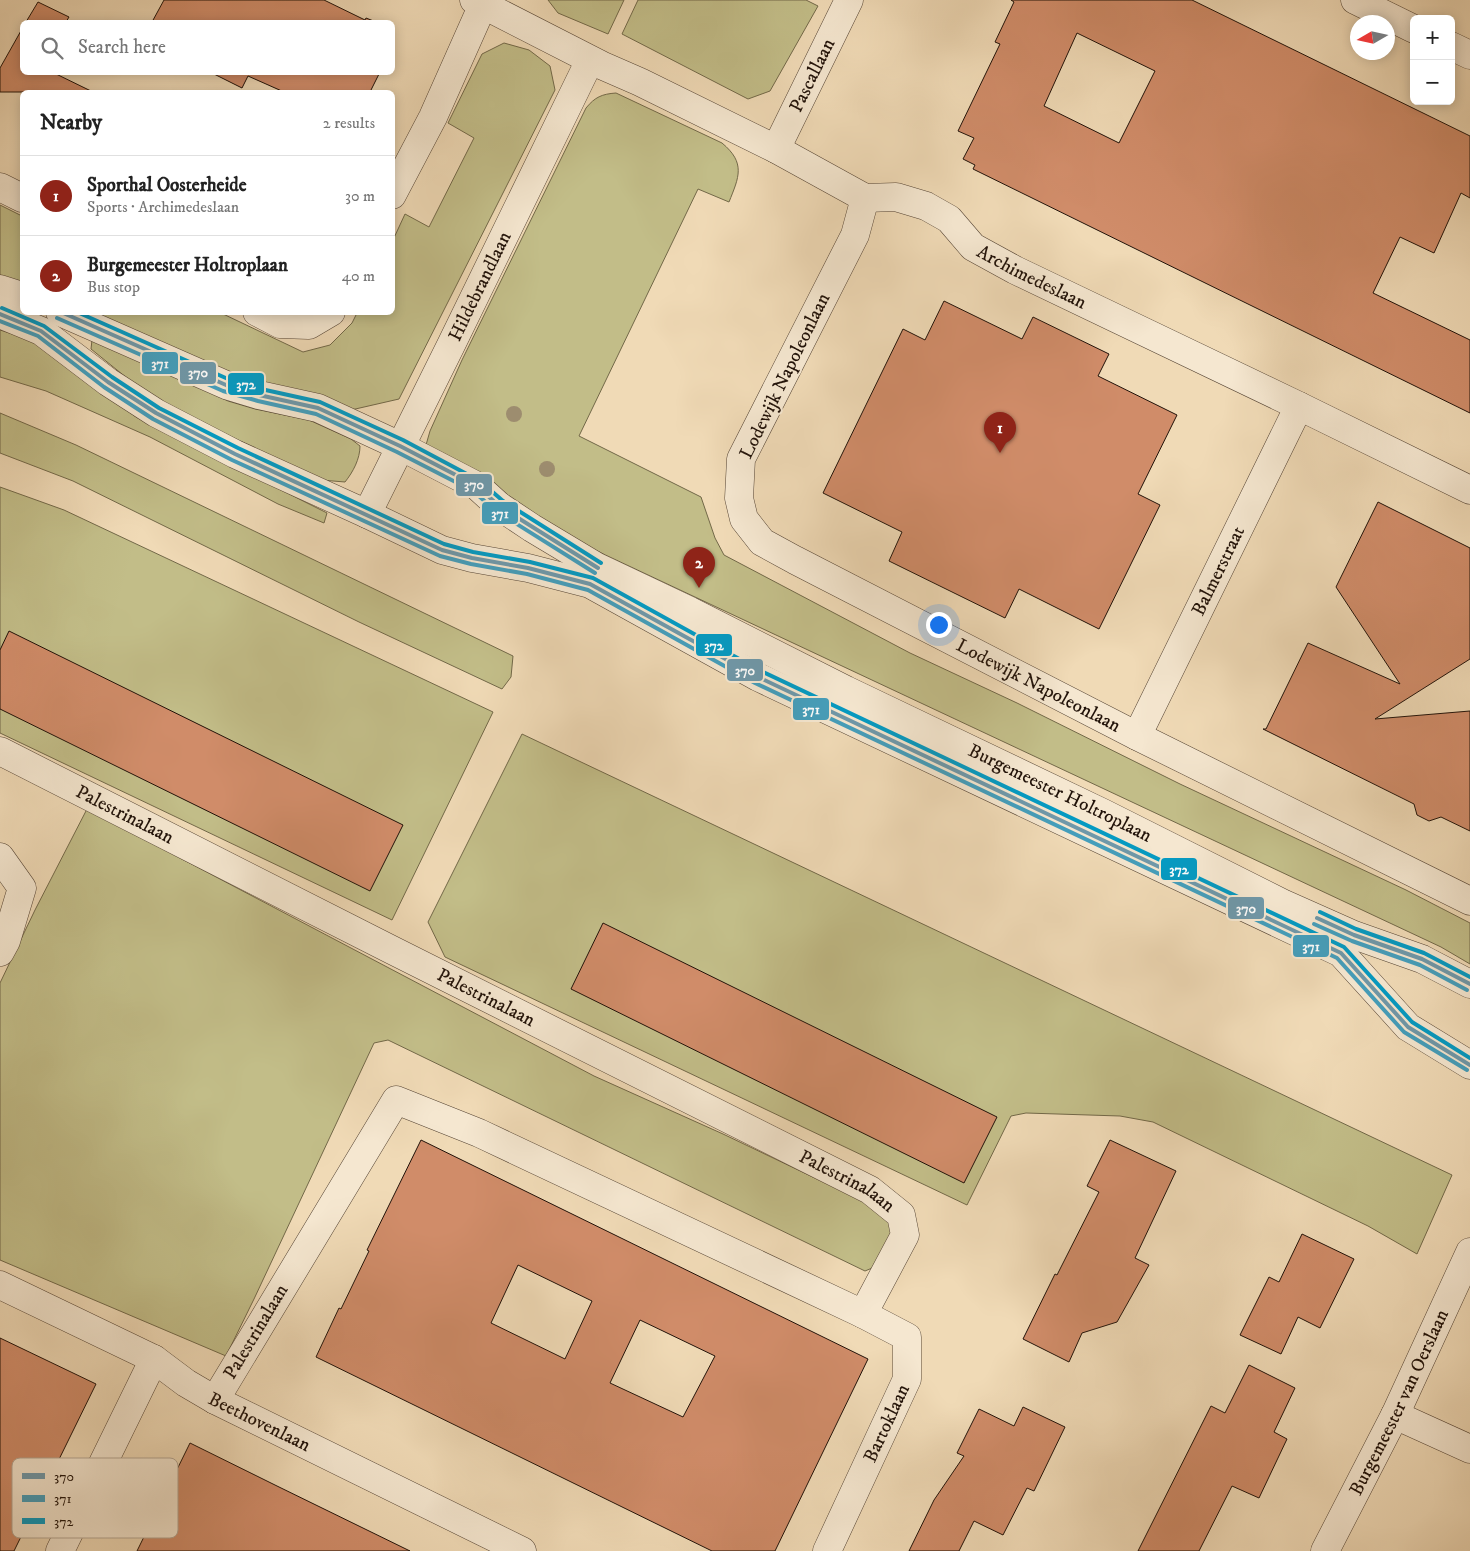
<!DOCTYPE html>
<html lang="en">
<head>
<meta charset="utf-8">
<style>
  body { margin:0; font-family:"IM FELL DW Pica",serif; background:#f6f6f6; color:#222 }
  .controls { position:absolute; right:15px; top:15px; display:grid; overflow:hidden; border-radius:8px; box-shadow:0 2px 12px #0003 }
  .controls button { width:45px; height:45px; display:grid; place-items:center; padding:0; border:0; border-bottom:1px solid #e0e0e0; background:#fff; color:#222; font:25px sans-serif }
  .compass { position:absolute; left:1350px; top:15px; width:45px; height:45px; border-radius:50%; background:#fff; box-shadow:0 2px 12px #0003; rotate:261deg }
  .you { position:absolute; left:938px; top:624px; width:18px; height:18px; margin:-12px; border:4px solid #fff; border-radius:50%; background:#1a73e8; box-shadow:0 0 0 8px #1a73e833 }
  .badge { display:grid; place-items:center; width:32px; height:32px; border-radius:50%; background:#8f2418; color:#fff; font-size:16px; font-weight:700 }
  .pin { position:absolute; translate:-50% -41px; filter:drop-shadow(0 1px 2px #0008) }
  .pin::after { content:''; position:absolute; top:26px; width:18px; height:15px; background:inherit; clip-path:polygon(0 0,100% 0,50% 100%) }
  .list { margin:0; padding:0; list-style:none }
  h2 { display:flex; justify-content:space-between; align-items:center; height:65px; margin:0; padding:0 20px; font-size:21px }
  h2 small { font-size:16px; font-weight:400; color:#767676 }
  .list li { display:grid; grid-template-columns:32px 1fr auto; gap:15px; align-items:center; box-sizing:border-box; height:80px; padding:0 20px; border-top:1px solid #e0e0e0 }
  .list b { display:block; font-size:19px; white-space:nowrap }
  .list p { margin:0; font-size:16px; white-space:nowrap; color:#767676 }
  .list em { font-size:16px; font-style:normal; color:#767676 }
  .icon { flex:none; width:28px; height:28px; fill:none; stroke:currentColor; stroke-width:2; stroke-linecap:round; stroke-linejoin:round }
  .map { position:relative; flex:none; width:1470px; height:1551px; overflow:hidden }
  .search { position:absolute; background:#fff; box-shadow:0 2px 12px #0003; left:20px; top:20px; width:375px; height:55px; display:flex; align-items:center; gap:12px; box-sizing:border-box; padding:0 18px; border-radius:8px; color:#767676; font-size:19px }
  .panel { position:absolute; background:#fff; box-shadow:0 2px 12px #0003; left:20px; top:90px; width:375px; height:225px; border-radius:8px }
  .map>svg:first-child { display:block }
  .green { fill:#c2bd88; stroke:#726848 }
  .building { fill:#d08c69; stroke:#211209; fill-rule:evenodd }
  .lines { fill:none; stroke-linecap:round; stroke-linejoin:round }
  .minor-casing { stroke:#554434; stroke-width:29 }
  .minor { stroke:#f5e7d0; stroke-width:28 }
  .bus-1-casing { stroke:#f5e7d0; stroke-width:8 }
  .bus-2-casing { stroke:#f5e7d0; stroke-width:8 }
  .bus-3-casing { stroke:#f5e7d0; stroke-width:8 }
  .bus-1 { stroke:#6f98a9; stroke-width:4 }
  .bus-2 { stroke:#459ebb; stroke-width:4 }
  .bus-3 { stroke:#059ac2; stroke-width:4 }
  .tree { fill:#9d8d6f }
  .labels { text-anchor:middle; dominant-baseline:central; stroke-width:4; stroke-linejoin:round; paint-order:stroke }
  .street-label { font-size:19px; fill:#211209; stroke:#f5e7d0 }
  .key { fill:#f5e7d0; stroke:#b5a794; stroke-width:1 }
  .key-label { font-size:14px; fill:#211209 }
  .line-badge { stroke:#f5e7d0; stroke-width:2 }
  .badge-label { font-size:14px; text-anchor:middle; font-weight:bold; fill:#fff }
</style>
</head>
<body>
<div class="map">
<svg width="1470" height="1551" viewBox="0 0 1470 1551">
  <rect width="100%" height="100%" fill="#f0dab6"/>
  <filter id="stains"><feTurbulence type="fractalNoise" baseFrequency=".004" numOctaves="4"/><feColorMatrix values="0 0 0 0 .2 0 0 0 0 .09 0 0 0 0 .02 0 0 0 .5 -.17"/></filter>
  <radialGradient id="worn" r=".72"><stop offset=".6" stop-color="#630" stop-opacity="0"/><stop offset="1" stop-color="#630" stop-opacity=".3"/></radialGradient>
  <!-- green -->
  <g class="green">
    <polygon points="548,0 624,0 608,34 558,13"/>
    <polygon points="638,0 806,0 818,6 770,91 748,99 622,34"/>
    <polygon points="504,43 529,50 550,66 555,90 399,399 351,410 216,368 94,313 221,313 303,352 330,345 352,323 357,313 392,312 393,240 405,214 429,227 474,138 448,123 482,54"/>
    <path d="M616 93 722 143C746 163 739 177 729 202L698 189 579 436 701 497 715 538 724 555 910 653 1017 703 1180 784 1406 890 1470 923V964L1441 947 582 544 426 445 430 431 462 360 586 108C595 97 602 94 616 93Z"/>
    <polygon points="0,205 22,216 22,284 0,276"/>
    <polygon points="0,330 35,341 136,417 327,513 324,523 278,504 150,437 46,391 0,377"/>
    <path d="M101 339 228 401 255 409 309 420 351 439 360 446C360 459 353 472 345 482L321 480 153 399 91 349 92 340Z"/>
    <polygon points="0,413 76,445 513,656 511,677 502,689 359,622 73,481 0,453"/>
    <polygon points="0,487 64,510 493,712 392,920 0,733"/>
    <polygon points="522,734 1452,1175 1417,1254 1368,1226 1153,1122 1120,1116 1026,1113 1011,1116 967,1205 445,957 428,922"/>
    <polygon points="87,809 594,1076 723,1134 888,1213 896,1225 877,1266 865,1271 388,1040 374,1043 254,1299 226,1356 0,1260 0,983 35,910"/>
  </g>
  <!-- building -->
  <g class="building">
    <polygon points="164,0 324,0 365,20 366,18 376,22 152,22"/>
    <path d="M1011 0H1192L1470 136V198L1461 193 1434 253 1400 237 1373 293 1470 340V413L973 169 975 165 963 159 974 138 958 131 1000 44 995 42 1014 2ZM1077 33 1155 71 1119 143 1044 106Z"/>
    <polygon points="38,2 69,17 66,22 26,22"/>
    <polygon points="22,29 22,72 52,72 93,92 0,92 0,68"/>
    <polygon points="210,72 380,72 370,92 284,92 248,76 242,88"/>
    <polygon points="944,301 1022,339 1033,317 1109,354 1098,376 1177,415 1138,494 1160,505 1099,629 1019,589 1005,618 889,561 902,532 823,493 903,329 925,340"/>
    <polygon points="1378,502 1470,548 1470,659 1375,719 1470,711 1470,831 1441,817 1429,821 1417,815 1414,804 1263,729 1266,729 1308,643 1400,684 1336,587"/>
    <polygon points="9,631 403,825 370,891 0,709 0,650"/>
    <polygon points="603,923 997,1117 964,1183 571,989"/>
    <path d="M421 1140 868 1359 775 1551H712L316 1357 339 1308 341 1309 369 1251 367 1250ZM518 1265 592 1301 565 1359 491 1323ZM640 1320 715 1356 683 1417 610 1383Z"/>
    <polygon points="1110,1140 1176,1171 1135,1258 1149,1265 1117,1322 1082,1333 1069,1362 1023,1339 1055,1274 1057,1275 1099,1192 1087,1186"/>
    <polygon points="1302,1234 1354,1259 1320,1328 1298,1317 1281,1354 1240,1335 1269,1277 1279,1282"/>
    <polygon points="0,1338 96,1384 14,1551 0,1551"/>
    <polygon points="1249,1365 1295,1388 1274,1432 1287,1439 1259,1498 1232,1486 1199,1551 1138,1551 1211,1406 1225,1413"/>
    <polygon points="1023,1407 1065,1427 1034,1491 1027,1488 1003,1535 974,1521 959,1551 909,1551 934,1500 964,1456 957,1453 979,1409 1014,1426"/>
    <polygon points="190,1443 277,1486 410,1551 137,1551"/>
  </g>
  <g class="lines">
    <defs>
      <g id="minor">
        <path id="s1" d="M474 0 601 65 640 82 776 149 865 198 896 197 926 206 949 219 973 247 1015 270 1299 406 1470 490"/>
        <polyline points="1355,0 1414,29"/>
        <polyline points="1451,46 1470,55"/>
        <path id="s2" d="M776 149 849 0"/>
        <polyline points="0,187 22,198"/>
        <polyline points="392,195 433,117 485,0"/>
        <path id="s3" d="M865 198 855 235 741 459 739 498 744 519 762 542 795 560 1137 736 1470 901"/>
        <polyline points="0,289 22,296"/>
        <path id="s4" d="M60 312 226 385 259 395 318 408 400 446 477 486 499 506 532 528 597 567 690 611 846 690 1103 813 1282 903 1354 935 1422 959 1470 984"/>
        <polyline points="257,312 280,324 309,325 331,312"/>
        <polyline points="0,314 41,331 108,382 156,413 235,454 367,514 442,550 472,558 528,568 590,584 758,677 1341,953 1408,1027 1470,1065"/>
        <path id="s5" d="M367 514 451 345 590 60"/>
        <path id="s6" d="M1137 736 1299 406"/>
        <path id="s7" d="M0 751 392 950 870 1190 901 1215 905 1235 863 1314 479 1133 396 1100 215 1400"/>
        <polyline points="0,857 22,888 6,941 0,952"/>
        <path id="s8" d="M0 1285 154 1359 186 1383 215 1400 522 1551"/>
        <polyline points="1395,1415 1470,1449"/>
        <polyline points="60,1551 154,1359"/>
        <path id="s9" d="M827 1551 907 1379V1337L863 1314"/>
        <path id="s10" d="M1325 1551 1395 1415 1470 1252"/>
      </g>
    </defs>
    <!-- minor casing -->
    <use href="#minor" class="minor-casing"/>
    <!-- minor -->
    <use href="#minor" class="minor"/>
    <defs>
      <g id="bus-1">
        <polyline points="61,312 226,385 259,395 318,408 400,446 477,486 499,506 598,568"/>
        <polyline points="0,314 41,331 108,382 156,413 235,454 442,550 472,558 528,568 590,584 758,677 1341,953 1408,1027 1470,1065"/>
        <polyline points="1317,918 1354,935 1422,959 1470,984"/>
      </g>
      <g id="bus-2">
        <polyline points="57,318 223,391 258,401 316,414 397,452 473,491 496,511 595,573"/>
        <polyline points="0,321 38,336 104,387 153,419 232,460 440,556 471,564 527,574 588,590 755,683 1337,958 1404,1032 1467,1070"/>
        <polyline points="1314,924 1352,941 1420,965 1467,990"/>
      </g>
      <g id="bus-3">
        <polyline points="2,308 44,326 112,377 159,408 238,448 444,544 473,552 530,562 593,578 761,671 1344,947 1412,1022 1470,1058"/>
        <polyline points="77,312 228,379 261,389 320,402 403,440 480,481 503,501 601,563"/>
        <polyline points="1320,912 1356,929 1424,953 1470,977"/>
      </g>
    </defs>
    <!-- bus-1 casing -->
    <use href="#bus-1" class="bus-1-casing"/>
    <!-- bus-2 casing -->
    <use href="#bus-2" class="bus-2-casing"/>
    <!-- bus-3 casing -->
    <use href="#bus-3" class="bus-3-casing"/>
    <!-- bus-1 -->
    <use href="#bus-1" class="bus-1"/>
    <!-- bus-2 -->
    <use href="#bus-2" class="bus-2"/>
    <!-- bus-3 -->
    <use href="#bus-3" class="bus-3"/>
  </g>
  <!-- trees -->
  <g class="tree">
    <circle cx="514" cy="414" r="8"/>
    <circle cx="547" cy="469" r="8"/>
  </g>
  <g class="labels">
    <!-- street labels -->
    <g class="street-label">
      <text stroke="none"><textPath href="#s2" startOffset="82">Pascallaan</textPath></text>
      <text stroke="none"><textPath href="#s1" startOffset="630">Archimedeslaan</textPath></text>
      <text stroke="none"><textPath href="#s5" startOffset="254">Hildebrandlaan</textPath></text>
      <text transform="translate(785 376) rotate(-64)">Lodewijk Napoleonlaan</text>
      <text stroke="none"><textPath href="#s6" startOffset="184">Balmerstraat</textPath></text>
      <text stroke="none"><textPath href="#s3" startOffset="691">Lodewijk Napoleonlaan</textPath></text>
      <text stroke="none"><textPath href="#s4" startOffset="1114">Burgemeester Holtroplaan</textPath></text>
      <text stroke="none"><textPath href="#s7" startOffset="140">Palestrinalaan</textPath></text>
      <text stroke="none"><textPath href="#s7" startOffset="545">Palestrinalaan</textPath></text>
      <text stroke="none"><textPath href="#s7" startOffset="950">Palestrinalaan</textPath></text>
      <text transform="translate(256 1332) rotate(-59)">Palestrinalaan</text>
      <text stroke="none"><textPath href="#s10" startOffset="166">Burgemeester van Oerslaan</textPath></text>
      <text stroke="none"><textPath href="#s8" startOffset="294">Beethovenlaan</textPath></text>
      <text stroke="none"><textPath href="#s9" startOffset="141">Bartoklaan</textPath></text>
    </g>
  </g>
  <!-- legend -->
  <rect x="12" y="1458" width="166" height="80" rx="8" class="key"/>
  <rect x="22" y="1473" width="23" height="6" fill="#6f98a9"/>
  <rect x="22" y="1495" width="23" height="7" fill="#459ebb"/>
  <rect x="22" y="1518" width="23" height="6" fill="#059ac2"/>
  <g class="key-label">
    <text x="54" y="1481">370</text>
    <text x="54" y="1503">371</text>
    <text x="54" y="1526">372</text>
  </g>
  <g class="line-badge">
    <rect x="141" y="351" width="38" height="24" rx="5" fill="#459ebb"/>
    <rect x="179" y="361" width="38" height="24" rx="5" fill="#6f98a9"/>
    <rect x="227" y="372" width="38" height="24" rx="5" fill="#059ac2"/>
    <rect x="455" y="473" width="38" height="24" rx="5" fill="#6f98a9"/>
    <rect x="481" y="501" width="38" height="24" rx="5" fill="#459ebb"/>
    <rect x="695" y="633" width="38" height="24" rx="5" fill="#059ac2"/>
    <rect x="726" y="658" width="38" height="24" rx="5" fill="#6f98a9"/>
    <rect x="792" y="697" width="38" height="24" rx="5" fill="#459ebb"/>
    <rect x="1160" y="857" width="38" height="24" rx="5" fill="#059ac2"/>
    <rect x="1227" y="896" width="38" height="24" rx="5" fill="#6f98a9"/>
    <rect x="1292" y="934" width="38" height="24" rx="5" fill="#459ebb"/>
  </g>
  <g class="badge-label">
    <text x="160" y="368">371</text>
    <text x="198" y="377">370</text>
    <text x="246" y="389">372</text>
    <text x="474" y="489">370</text>
    <text x="500" y="518">371</text>
    <text x="714" y="650">372</text>
    <text x="745" y="675">370</text>
    <text x="811" y="714">371</text>
    <text x="1179" y="874">372</text>
    <text x="1246" y="913">370</text>
    <text x="1311" y="951">371</text>
  </g>
  <rect width="100%" height="100%" filter="url(#stains)"/>
  <rect width="100%" height="100%" fill="url(#worn)"/>
</svg>
<div class="controls">
<button>+</button>
<button>−</button>
</div>
<svg class="compass" viewBox="-18 -18 36 36"><path d="M0-13l5 13h-10z" fill="#e53935"/><path d="M0 13l5-13h-10z" fill="#767676"/></svg>
<div class="you"></div>
<div class="pin badge" style="left:1000px;top:453px">1</div>
<div class="pin badge" style="left:699px;top:588px">2</div>
<div class="search"><svg class="icon" aria-label="search" viewBox="0 0 24 24"><circle cx="10" cy="10" r="6"/><path d="M15 15l6 6"/></svg>Search here</div>
<section class="panel">
<h2>Nearby<small>2 results</small></h2>
<ul class="list">
<li><span class="badge">1</span><div><b>Sporthal Oosterheide</b><p>Sports · Archimedeslaan</p></div><em>30 m</em></li>
<li><span class="badge">2</span><div><b>Burgemeester Holtroplaan</b><p>Bus stop</p></div><em>40 m</em></li>
</ul>
</section>
</div>
</body>
</html>
